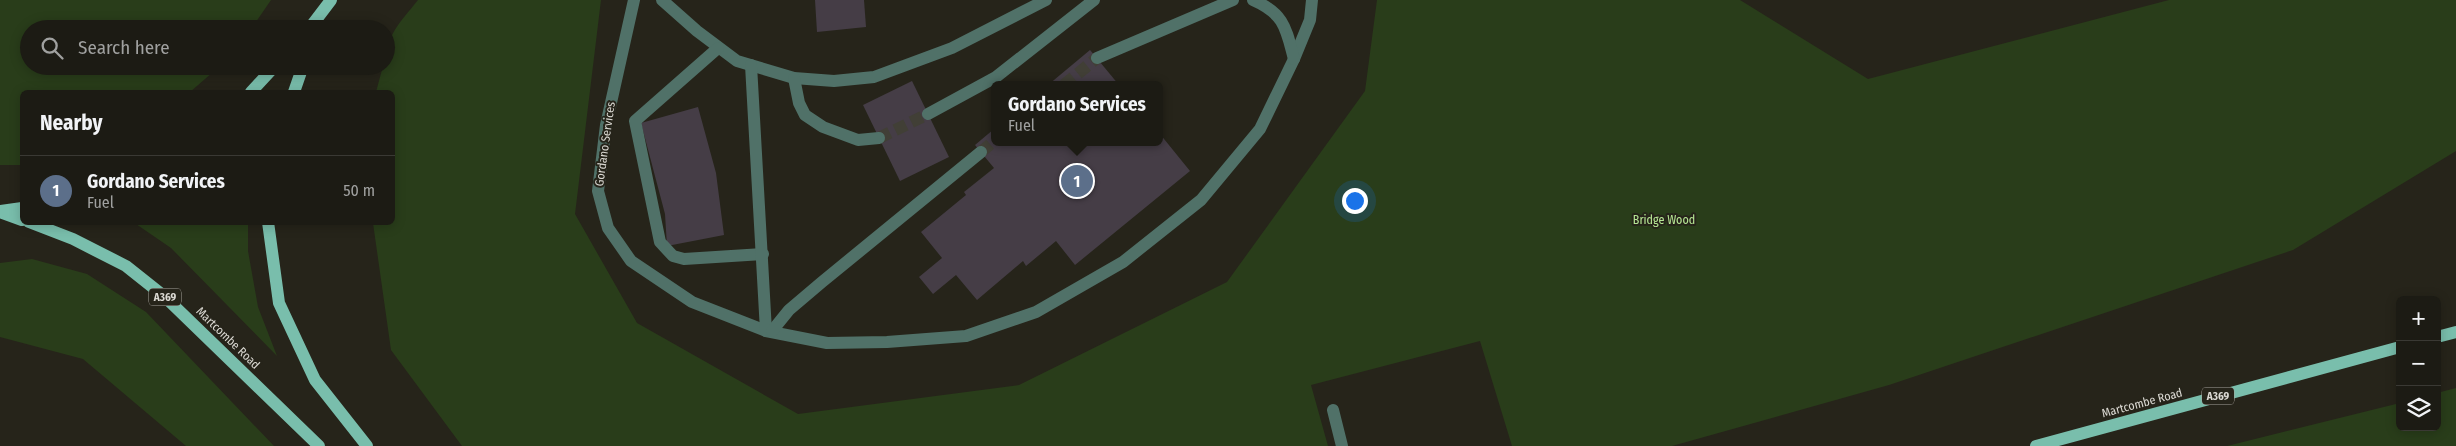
<!DOCTYPE html>
<html lang="en">
<head>
<meta charset="utf-8">
<style>
  body { margin:0; font-family:"Fira Sans Condensed",sans-serif; background:#292822; color:#f1f3f6 }
  .controls { position:absolute; right:15px; bottom:15px; display:grid; overflow:hidden; border-radius:8px; box-shadow:0 2px 12px #0003 }
  .controls button { width:45px; height:45px; display:grid; place-items:center; padding:0; border:0; border-bottom:1px solid #3a3934; background:#1c1b14; color:#f1f3f6; font:25px sans-serif }
  .you { position:absolute; left:1354px; top:200px; width:18px; height:18px; margin:-12px; border:4px solid #fff; border-radius:50%; background:#1a73e8; box-shadow:0 0 0 8px #1a73e833 }
  .badge { display:grid; place-items:center; width:32px; height:32px; border-radius:50%; background:#a2b2fd; color:#fff; font-size:16px; font-weight:700 }
  .pin { position:absolute; translate:-50% -50%; border:2px solid #fff; box-shadow:0 1px 5px #0006 }
  .popup { position:absolute; left:991px; top:81px; width:172px; height:65px; box-sizing:border-box; display:grid; place-content:center; border-radius:8px; background:#1c1b14; filter:drop-shadow(0 1px 4px #0005); font-size:16px; white-space:nowrap; color:#a0a1a0 }
  .popup b { font-size:19px; color:#f1f3f6 }
  .popup::after { content:''; position:absolute; left:50%; top:100%; margin-left:-10px; border:10px solid transparent; border-top-color:#1c1b14 }
  .list { margin:0; padding:0; list-style:none }
  h2 { display:flex; justify-content:space-between; align-items:center; height:65px; margin:0; padding:0 20px; font-size:21px }
  h2 small { font-size:16px; font-weight:400; color:#a0a1a0 }
  .list li { display:grid; grid-template-columns:32px 1fr auto; gap:15px; align-items:center; box-sizing:border-box; height:70px; padding:0 20px; border-top:1px solid #3a3934 }
  .list b { display:block; font-size:19px; white-space:nowrap }
  .list p { margin:0; font-size:16px; white-space:nowrap; color:#a0a1a0 }
  .list em { font-size:16px; font-style:normal; color:#a0a1a0 }
  .icon { flex:none; width:28px; height:28px; fill:none; stroke:currentColor; stroke-width:2; stroke-linecap:round; stroke-linejoin:round }
  .map { position:relative; flex:none; width:2456px; height:446px; overflow:hidden }
  .search { position:absolute; background:#1c1b14; box-shadow:0 2px 12px #0003; left:20px; top:20px; width:375px; height:55px; display:flex; align-items:center; gap:12px; box-sizing:border-box; padding:0 18px; border-radius:28px; color:#a0a1a0; font-size:19px }
  .panel { position:absolute; background:#1c1b14; box-shadow:0 2px 12px #0003; left:20px; top:90px; width:375px; height:135px; border-radius:8px }
  .map>svg:first-child { display:block }
  .green { fill:#293d1a }
  .building { fill:#453d46 }
  .lines { fill:none; stroke-linecap:round; stroke-linejoin:round }
  .minor-tunnel { stroke:#413f36; stroke-width:12; stroke-dasharray:12 6; stroke-linecap:butt }
  .minor { stroke:#507168; stroke-width:12 }
  .major { stroke:#79beac; stroke-width:12 }
  .labels { text-anchor:middle; dominant-baseline:central; stroke-width:4; stroke-linejoin:round; paint-order:stroke }
  .shield { fill:#26241a; stroke:#a5a39c; stroke-width:1 }
  .shield-label { font-size:11px; font-weight:bold; fill:#dbd9d3 }
  .street-label { font-size:12px; fill:#dbd9d3; stroke:#26241a }
  .park-label { font-size:12px; fill:#b7e795; stroke:#26241a }
</style>
</head>
<body>
<div class="map">
<svg width="2456" height="446" viewBox="0 0 2456 446">
  <rect width="100%" height="100%" fill="#26241a"/>
  <!-- green -->
  <g class="green">
    <polygon points="0,0 271,0 251,29 29,29 29,66 220,66 190,92 22,92 22,165 0,165"/>
    <path d="M418 0H601L575 214 637 323 798 414 1019 385 1227 282 1365 91 1377 0H1740L1868 79 2169 0H2456V151L2293 250 1889 385 1672 446H1512L1480 341 1311 385 1328 446H462L391 350 373 223 392 222V92H376L383 66H386C386 34 399 24 418 0Z"/>
    <polygon points="139,222 248,223 248,251 258,307 277,356 171,248 136,224"/>
    <polygon points="32,259 87,274 146,312 274,446 186,446 83,359 0,337 0,263"/>
    <polygon points="2456,388 2456,446 2227,446 2400,403 2400,427 2437,427 2437,393"/>
  </g>
  <!-- building -->
  <g class="building">
    <polygon points="815,0 864,0 866,27 817,32"/>
    <polygon points="1090,50 1119,85 1048,85"/>
    <polygon points="912,81 949,157 900,181 863,105"/>
    <polygon points="698,107 716,173 724,235 667,246 665,214 641,123"/>
    <polygon points="994,129 994,142 1160,142 1160,134 1190,171 1075,265 1056,241 1026,266 1023,261 977,300 956,275 933,294 919,277 942,258 921,232 966,195 964,192 994,168 975,145"/>
  </g>
  <g class="lines">
    <!-- minor-tunnel -->
    <g class="minor-tunnel">
      <polyline points="1064,85 1097,58"/>
      <polyline points="879,138 928,114"/>
      <polyline points="981,152 994,141"/>
    </g>
    <!-- minor -->
    <g class="minor">
      <polyline points="634,0 606,125 598,191 608,228 631,261 692,302 766,331 827,343 887,342 966,336 1036,312 1123,262 1201,200 1260,129 1294,59 1310,20 1312,0"/>
      <polyline points="662,0 697,31 737,61 794,78 834,81 874,77 952,48 1046,0"/>
      <path d="M1253 0C1285 14 1286 29 1294 59"/>
      <polyline points="718,48 635,121 660,242 673,256 684,259 763,254"/>
      <polyline points="1097,58 1233,0"/>
      <polyline points="751,65 766,331"/>
      <polyline points="794,78 799,103 805,115 823,127 858,140 879,138"/>
      <polyline points="928,114 996,77 1094,0"/>
      <polyline points="772,331 789,310 822,282 981,152"/>
      <polyline points="1333,410 1342,446"/>
    </g>
    <!-- major -->
    <g class="major">
      <polyline points="309,29 331,0"/>
      <polyline points="251,92 275,66"/>
      <polyline points="294,92 303,66"/>
      <polyline points="0,211 22,208"/>
      <polyline points="0,212 22,220"/>
      <polyline points="29,222 73,239 126,266 165,297 319,446"/>
      <polyline points="268,222 279,303 315,380 367,446"/>
      <polyline points="2437,337 2456,332"/>
      <polyline points="2036,446 2400,347"/>
    </g>
  </g>
  <g class="labels">
    <!-- shield labels -->
    <g class="shield">
      <rect x="149" y="288.5" width="32" height="17" rx="4"/>
      <rect x="2202" y="387.5" width="32" height="17" rx="4"/>
    </g>
    <g class="shield-label">
      <text x="165" y="297">A369</text>
      <text x="2218" y="396">A369</text>
    </g>
    <!-- street labels -->
    <g class="street-label">
      <text transform="translate(605 144) rotate(-82)">Gordano Services</text>
      <text transform="translate(228 338) rotate(44)">Martcombe Road</text>
      <text transform="translate(2142 403) rotate(-15)">Martcombe Road</text>
    </g>
    <!-- park labels -->
    <g class="park-label">
      <text x="1664" y="220">Bridge Wood</text>
    </g>
  </g>
</svg>
<div class="controls">
<button>+</button>
<button>−</button>
<button><svg class="icon" aria-label="layers" viewBox="0 0 24 24"><path d="M12 4l9 5-9 5-9-5zM3 14l9 5 9-5"/></svg></button>
</div>
<div class="you"></div>
<div class="pin badge" style="left:1077px;top:181px;background:#5c6f8a">1</div>
<div class="popup"><b>Gordano Services</b>Fuel</div>
<div class="search"><svg class="icon" aria-label="search" viewBox="0 0 24 24"><circle cx="10" cy="10" r="6"/><path d="M15 15l6 6"/></svg>Search here</div>
<section class="panel">
<h2>Nearby<small></small></h2>
<ul class="list">
<li><span class="badge" style="background:#5c6f8a">1</span><div><b>Gordano Services</b><p>Fuel</p></div><em>50 m</em></li>
</ul>
</section>
</div>
</body>
</html>
